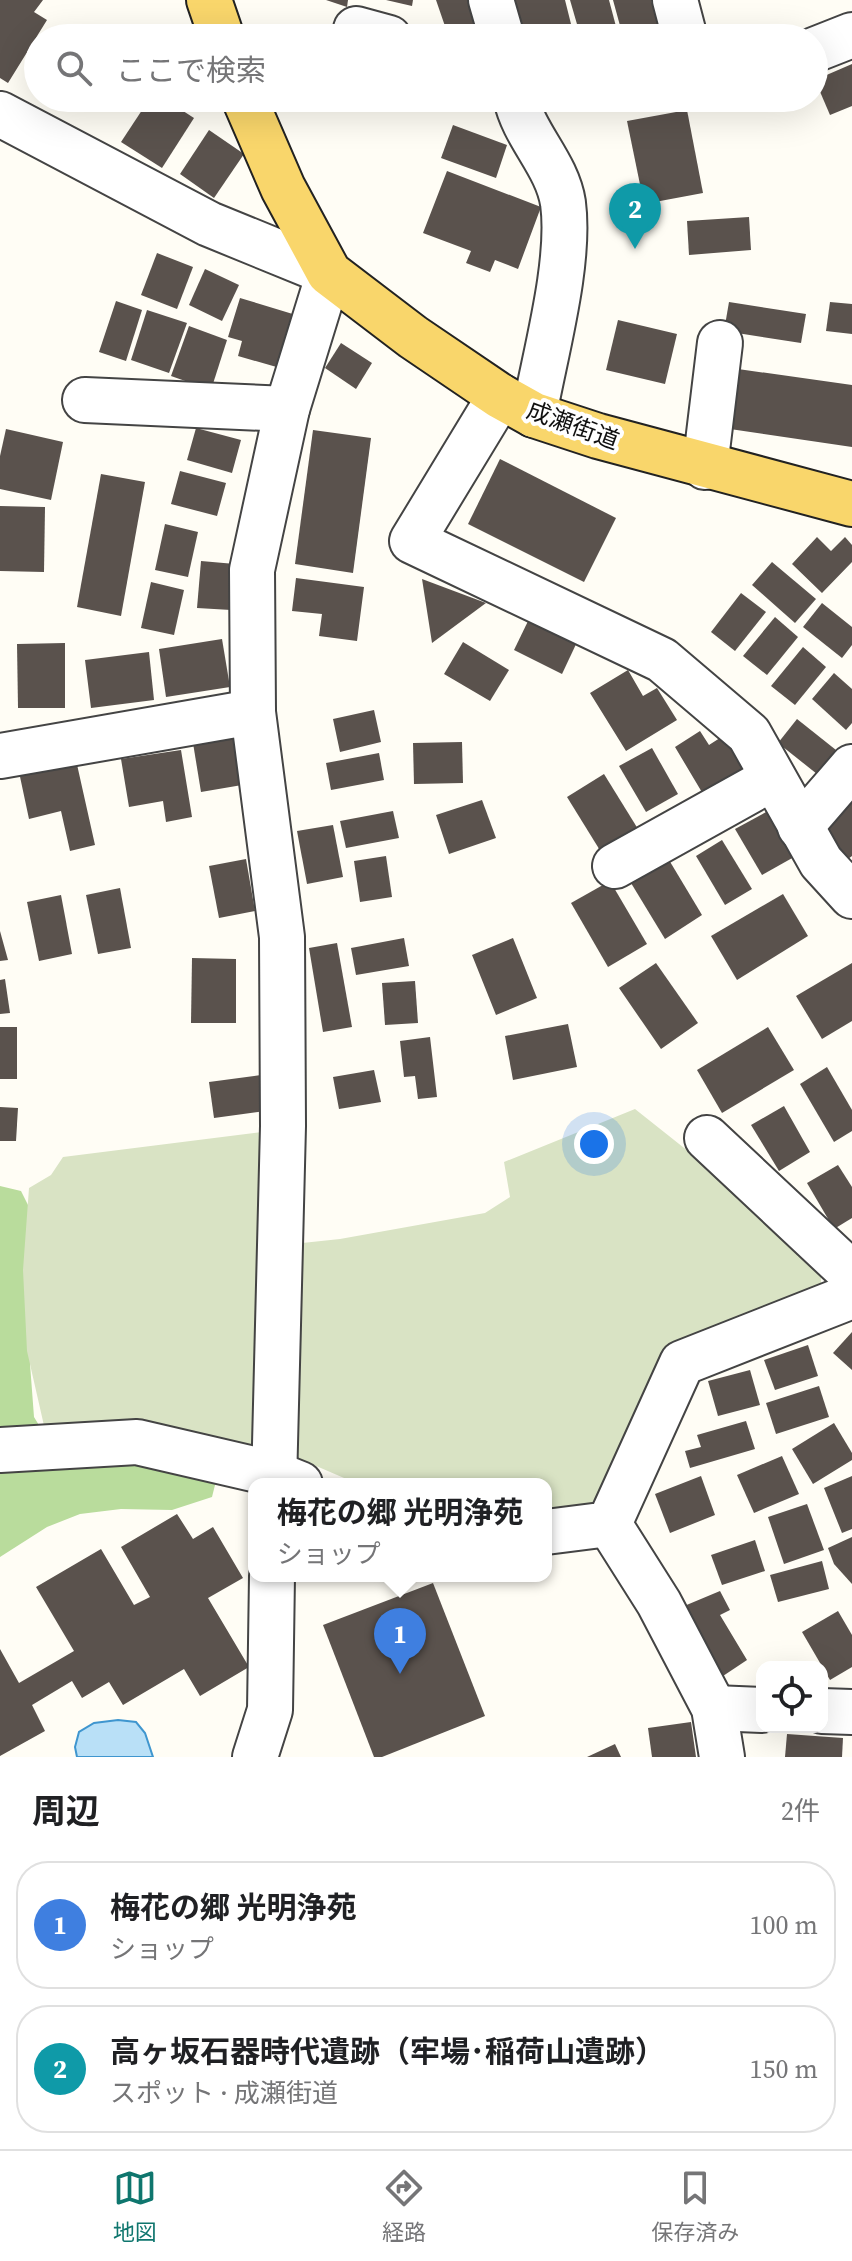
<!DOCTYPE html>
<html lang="ja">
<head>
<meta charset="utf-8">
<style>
  body { margin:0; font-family:"Source Serif 4","Noto Sans JP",serif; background:#f2f2f2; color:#202124 }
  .controls { position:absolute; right:24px; bottom:24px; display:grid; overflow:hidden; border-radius:16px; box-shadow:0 8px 32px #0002 }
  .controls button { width:72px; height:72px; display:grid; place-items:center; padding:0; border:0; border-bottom:2px solid #e0e0e0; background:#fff; color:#202124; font:40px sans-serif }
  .you { position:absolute; left:594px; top:1144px; width:28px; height:28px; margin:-20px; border:6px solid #fff; border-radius:50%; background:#1a73e8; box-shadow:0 0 0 12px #1a73e833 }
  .badge { display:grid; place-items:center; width:52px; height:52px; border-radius:50%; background:#0f766e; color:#fff; font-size:26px; font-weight:700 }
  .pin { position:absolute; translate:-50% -66px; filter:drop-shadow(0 2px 4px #0008) }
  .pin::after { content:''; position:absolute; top:42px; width:28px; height:24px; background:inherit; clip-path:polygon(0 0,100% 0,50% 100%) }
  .popup { position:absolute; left:248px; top:1478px; width:304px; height:104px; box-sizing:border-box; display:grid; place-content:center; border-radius:16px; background:#fff; filter:drop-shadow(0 2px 6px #0005); font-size:26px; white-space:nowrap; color:#757577 }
  .popup b { font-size:30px; color:#202124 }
  .popup::after { content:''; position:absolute; left:50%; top:100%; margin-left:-16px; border:16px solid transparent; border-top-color:#fff }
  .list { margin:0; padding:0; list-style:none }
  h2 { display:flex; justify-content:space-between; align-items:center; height:104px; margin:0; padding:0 32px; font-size:34px }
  h2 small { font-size:26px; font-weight:400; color:#757577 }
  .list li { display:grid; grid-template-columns:52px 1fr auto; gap:24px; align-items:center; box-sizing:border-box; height:128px; margin:0 16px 16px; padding:0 16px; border:2px solid #e0e0e0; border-radius:32px }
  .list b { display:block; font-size:30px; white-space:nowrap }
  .list p { margin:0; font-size:26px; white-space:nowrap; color:#757577 }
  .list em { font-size:26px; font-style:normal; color:#757577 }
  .icon { flex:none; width:44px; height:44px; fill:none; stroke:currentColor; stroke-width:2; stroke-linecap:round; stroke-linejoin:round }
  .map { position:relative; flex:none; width:852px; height:1757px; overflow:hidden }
  .search { position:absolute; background:#fff; box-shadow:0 8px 32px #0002; left:24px; right:24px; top:24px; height:88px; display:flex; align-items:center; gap:20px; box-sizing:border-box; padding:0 28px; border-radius:44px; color:#757577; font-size:30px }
  .sheet { height:392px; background:#fff }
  nav { display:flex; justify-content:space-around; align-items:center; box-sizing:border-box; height:112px; border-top:2px solid #e0e0e0; background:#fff; font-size:22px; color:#757577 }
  nav a { display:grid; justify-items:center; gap:4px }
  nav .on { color:#0f766e }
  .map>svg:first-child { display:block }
  .forest { fill:#b9dc9c }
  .cemetery { fill:#d9e3c4 }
  .water { fill:#b9e0f7; stroke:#3f96cf; stroke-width:2 }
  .building { fill:#5a524d }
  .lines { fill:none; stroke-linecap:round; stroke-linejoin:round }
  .minor-casing { stroke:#444; stroke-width:48 }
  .major-casing { stroke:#222; stroke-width:48 }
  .minor { stroke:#fff; stroke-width:44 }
  .major { stroke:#f9d66b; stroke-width:44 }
  .labels { text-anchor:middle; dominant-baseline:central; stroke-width:8; stroke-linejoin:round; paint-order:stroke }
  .street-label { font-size:24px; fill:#111; stroke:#fff }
</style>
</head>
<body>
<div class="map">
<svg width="852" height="1757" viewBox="0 0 852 1757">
  <rect width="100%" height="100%" fill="#fffdf5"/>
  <!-- forest -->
  <polygon class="forest" points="0,1186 21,1191 35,1219 30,1364 34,1417 51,1445 217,1477 212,1497 172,1510 121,1509 80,1514 47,1527 0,1557"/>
  <!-- cemetery -->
  <polygon class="cemetery" points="635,1109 698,1159 821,1275 821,1290 672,1344 599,1505 546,1512 546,1484 358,1484 286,1453 257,1444 237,1451 45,1430 27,1351 23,1270 29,1188 51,1175 63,1157 270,1131 274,1246 340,1239 485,1213 510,1197 504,1162"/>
  <!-- water -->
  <polygon class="water" points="118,1720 136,1722 145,1733 153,1757 77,1757 75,1747 79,1732 94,1723"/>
  <!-- building -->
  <g class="building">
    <polygon points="0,0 43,0 34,12 47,20 8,83 0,78"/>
    <polygon points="326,0 348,0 347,7"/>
    <polygon points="386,0 413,0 412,6"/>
    <polygon points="436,0 474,0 485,29 468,35 465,25 447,32"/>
    <polygon points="512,0 565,0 571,24 522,37"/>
    <polygon points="570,0 609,0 618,34 604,38 581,38"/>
    <polygon points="613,0 651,0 658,24 622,33"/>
    <polygon points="852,64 852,106 830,115 815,80"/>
    <polygon points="150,98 163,98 194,118 162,168 121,142"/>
    <polygon points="687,110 703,193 644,204 627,121"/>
    <polygon points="453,125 507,145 496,178 441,158"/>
    <polygon points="209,130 244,154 214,198 180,174"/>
    <polygon points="447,171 541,207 518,269 495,260 490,272 466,263 471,251 423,233"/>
    <polygon points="749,217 751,250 689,255 687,221"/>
    <polygon points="157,253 193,267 177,309 141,295"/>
    <polygon points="205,269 239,285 222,321 189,305"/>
    <polygon points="240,298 296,315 280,368 238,356 242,341 228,337"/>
    <polygon points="116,301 142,310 126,361 99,352"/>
    <polygon points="729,302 806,314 801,343 724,331"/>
    <polygon points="830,302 852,304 852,334 826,331"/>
    <polygon points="147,310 187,323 169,373 131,360"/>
    <polygon points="618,320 677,334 665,384 606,370"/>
    <polygon points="189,326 227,340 211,390 171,376"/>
    <polygon points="341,343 372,363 356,389 325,368"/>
    <polygon points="738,369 852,385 852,447 730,429"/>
    <polygon points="196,428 241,440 232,473 187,460"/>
    <polygon points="6,429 63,442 51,500 0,489 0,456"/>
    <polygon points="313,430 371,438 353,573 295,564"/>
    <polygon points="500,459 616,518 584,582 468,524"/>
    <polygon points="180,471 226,483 217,516 171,504"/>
    <polygon points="101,474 145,482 121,616 77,607"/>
    <polygon points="0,506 45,507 44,572 0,571"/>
    <polygon points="165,524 198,532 188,577 155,570"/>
    <polygon points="817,537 831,551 845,537 852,545 852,562 822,593 792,564"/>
    <polygon points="201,561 235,564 231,610 197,608"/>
    <polygon points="772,562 816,599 795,623 752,585"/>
    <polygon points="296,578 364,587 357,641 319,636 322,614 292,611"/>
    <polygon points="422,579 486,603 432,643"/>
    <polygon points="151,582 184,590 174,635 141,628"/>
    <polygon points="741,593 766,612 735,651 711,632"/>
    <polygon points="822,603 852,627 852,645 842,658 803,627"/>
    <polygon points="530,617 578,640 562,674 514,650"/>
    <polygon points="775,617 798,637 767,675 743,656"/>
    <polygon points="222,639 230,687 166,697 159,649"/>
    <polygon points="463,642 509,670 490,701 444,674"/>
    <polygon points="65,643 65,708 18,708 17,644"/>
    <polygon points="803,647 826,667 795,705 771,686"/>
    <polygon points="149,652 154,700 91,708 85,660"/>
    <polygon points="628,670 643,696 657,688 677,720 626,751 590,693"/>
    <polygon points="834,673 852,689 852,723 846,730 812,699"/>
    <polygon points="374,710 381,742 340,752 333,719"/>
    <polygon points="797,719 836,750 817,774 778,743"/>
    <polygon points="700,731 709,745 723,736 743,769 703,794 675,747"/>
    <polygon points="234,737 242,785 201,792 193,743"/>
    <polygon points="462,742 463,783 414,784 413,743"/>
    <polygon points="652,748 678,794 646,812 619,766"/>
    <polygon points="181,750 192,817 166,822 163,801 129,807 121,759"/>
    <polygon points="379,753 384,780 331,790 326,763"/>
    <polygon points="76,760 95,845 70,851 61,811 29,819 19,772"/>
    <polygon points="604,774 638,829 601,852 567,797"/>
    <polygon points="482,800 496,838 449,854 436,815"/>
    <polygon points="852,802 852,856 848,859 822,830"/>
    <polygon points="393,811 399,838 346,848 340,821"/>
    <polygon points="768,811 794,857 762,875 735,829"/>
    <polygon points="333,825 343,877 307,884 297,831"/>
    <polygon points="722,840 752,889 725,905 696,856"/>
    <polygon points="386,856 392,897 360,902 354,861"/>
    <polygon points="246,859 255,911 219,918 209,866"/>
    <polygon points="669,860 702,915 665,939 631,883"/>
    <polygon points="610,881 647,944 608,967 571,903"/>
    <polygon points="120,888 131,948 98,954 86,895"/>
    <polygon points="783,894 808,936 737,980 711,936"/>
    <polygon points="61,895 72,954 39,961 27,902"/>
    <polygon points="0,931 8,960 0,961"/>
    <polygon points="404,938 409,966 356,975 351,948"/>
    <polygon points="513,938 537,998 496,1015 472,955"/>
    <polygon points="337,943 352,1027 323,1032 309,948"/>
    <polygon points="192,958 236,959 236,1023 191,1023"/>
    <polygon points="656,963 698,1023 661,1049 619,988"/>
    <polygon points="852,963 852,1021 822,1039 796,996"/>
    <polygon points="5,979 10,1013 0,1014 0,980"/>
    <polygon points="415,981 418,1023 385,1025 382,983"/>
    <polygon points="568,1024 577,1067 513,1080 505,1036"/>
    <rect x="0" y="1027" width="17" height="52"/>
    <polygon points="768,1027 794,1070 722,1113 697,1070"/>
    <polygon points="430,1037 437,1097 418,1099 415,1076 404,1077 400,1041"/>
    <polygon points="827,1067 852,1110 852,1131 834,1142 800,1084"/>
    <polygon points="374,1070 381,1102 339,1109 333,1077"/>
    <polygon points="261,1075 266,1111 214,1118 209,1082"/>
    <polygon points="784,1106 810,1152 779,1171 751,1125"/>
    <polygon points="0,1107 18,1108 16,1141 0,1141"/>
    <polygon points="838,1165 852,1187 852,1218 834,1229 807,1183"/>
    <polygon points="852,1332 852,1370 833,1353"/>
    <polygon points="808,1345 818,1376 775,1390 764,1360"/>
    <polygon points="750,1370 760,1405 718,1416 708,1381"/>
    <polygon points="819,1386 829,1417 776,1434 766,1403"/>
    <polygon points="746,1421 755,1449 690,1468 685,1451 701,1447 697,1435"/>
    <polygon points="834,1423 852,1453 852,1460 813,1484 792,1449"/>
    <polygon points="782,1456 799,1494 754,1513 737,1475"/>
    <polygon points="701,1476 715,1515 670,1533 655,1494"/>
    <polygon points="852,1476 852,1529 842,1533 824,1488"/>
    <polygon points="807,1504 824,1550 784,1564 768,1517"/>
    <polygon points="177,1514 193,1539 213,1527 243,1578 208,1598 249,1667 200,1696 184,1669 123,1705 109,1682 82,1698 72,1681 32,1705 45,1731 0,1756 0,1649 19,1683 74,1651 36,1587 101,1549 134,1605 150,1597 121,1547"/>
    <polygon points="852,1537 852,1584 834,1564 828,1548"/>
    <polygon points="755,1540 765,1571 722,1585 711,1555"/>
    <polygon points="822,1561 829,1589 778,1602 770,1575"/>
    <polygon points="433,1583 485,1716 382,1757 374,1757 323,1625"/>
    <polygon points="720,1591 730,1610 720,1615 747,1660 720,1678 677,1609"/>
    <polygon points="838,1611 852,1635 852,1667 830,1680 802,1632"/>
    <polygon points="691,1722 696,1757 652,1757 648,1728"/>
    <polygon points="787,1734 843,1738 842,1757 785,1757"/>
    <polygon points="615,1744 621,1757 587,1757"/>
  </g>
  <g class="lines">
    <defs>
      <g id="minor">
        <polyline points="491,0 502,38"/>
        <polyline points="675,0 685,38"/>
        <polyline points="356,29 389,38"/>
        <polyline points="814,50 852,35"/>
        <path d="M516 98C524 136 557 164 563 203 571 263 545 354 534 415"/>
        <polyline points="0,114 209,224 329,273 287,409 252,570 253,712 282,937 283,1126 274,1484"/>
        <polyline points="500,396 412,541 662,660 749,734 821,862 852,896"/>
        <polyline points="85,400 287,409"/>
        <polyline points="705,467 720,343"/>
        <polyline points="0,756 253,712"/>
        <polyline points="800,827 852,767"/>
        <polyline points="615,866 773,778"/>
        <polyline points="707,1138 852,1274"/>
        <polyline points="0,1450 137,1442 275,1474 300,1484"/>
        <polyline points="609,1524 659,1603 714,1708 722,1757"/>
        <polyline points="546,1532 609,1524 682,1363 852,1296"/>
        <polyline points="714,1708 762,1710"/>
        <polyline points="822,1711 852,1712"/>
        <polyline points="255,1757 270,1710 272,1576"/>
      </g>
      <g id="major">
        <polyline points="209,0 222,38"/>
        <polyline points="244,98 283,188 329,273 413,337 500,396 534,415 598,436 852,504"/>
      </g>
    </defs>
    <!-- minor casing -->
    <use href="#minor" class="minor-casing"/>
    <!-- major casing -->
    <use href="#major" class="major-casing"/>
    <!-- minor -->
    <use href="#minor" class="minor"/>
    <!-- major -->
    <use href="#major" class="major"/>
  </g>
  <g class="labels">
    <!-- street labels -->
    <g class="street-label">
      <text transform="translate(573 425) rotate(20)">成瀬街道</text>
    </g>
  </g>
</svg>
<div class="controls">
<button><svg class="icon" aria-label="locate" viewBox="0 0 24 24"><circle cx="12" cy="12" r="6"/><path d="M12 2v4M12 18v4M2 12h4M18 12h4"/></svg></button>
</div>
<div class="you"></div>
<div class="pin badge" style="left:400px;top:1674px;background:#3f7fe0">1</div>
<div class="popup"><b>梅花の郷 光明浄苑</b>ショップ</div>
<div class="pin badge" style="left:635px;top:249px;background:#0f9aa8">2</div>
<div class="search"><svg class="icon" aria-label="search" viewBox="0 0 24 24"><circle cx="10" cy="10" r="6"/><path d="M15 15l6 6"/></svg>ここで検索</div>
</div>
<section class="sheet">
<h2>周辺<small>2件</small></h2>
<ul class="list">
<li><span class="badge" style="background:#3f7fe0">1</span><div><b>梅花の郷 光明浄苑</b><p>ショップ</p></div><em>100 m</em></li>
<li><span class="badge" style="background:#0f9aa8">2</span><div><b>高ヶ坂石器時代遺跡（牢場･稲荷山遺跡）</b><p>スポット · 成瀬街道</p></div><em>150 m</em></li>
</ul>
</section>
<nav>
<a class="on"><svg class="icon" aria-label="map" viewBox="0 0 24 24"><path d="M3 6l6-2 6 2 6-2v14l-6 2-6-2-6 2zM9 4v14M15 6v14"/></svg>地図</a>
<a><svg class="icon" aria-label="directions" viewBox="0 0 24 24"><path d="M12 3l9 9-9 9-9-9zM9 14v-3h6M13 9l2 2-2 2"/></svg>経路</a>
<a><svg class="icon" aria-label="saved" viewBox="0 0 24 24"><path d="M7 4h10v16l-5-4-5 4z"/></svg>保存済み</a>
</nav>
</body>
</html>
